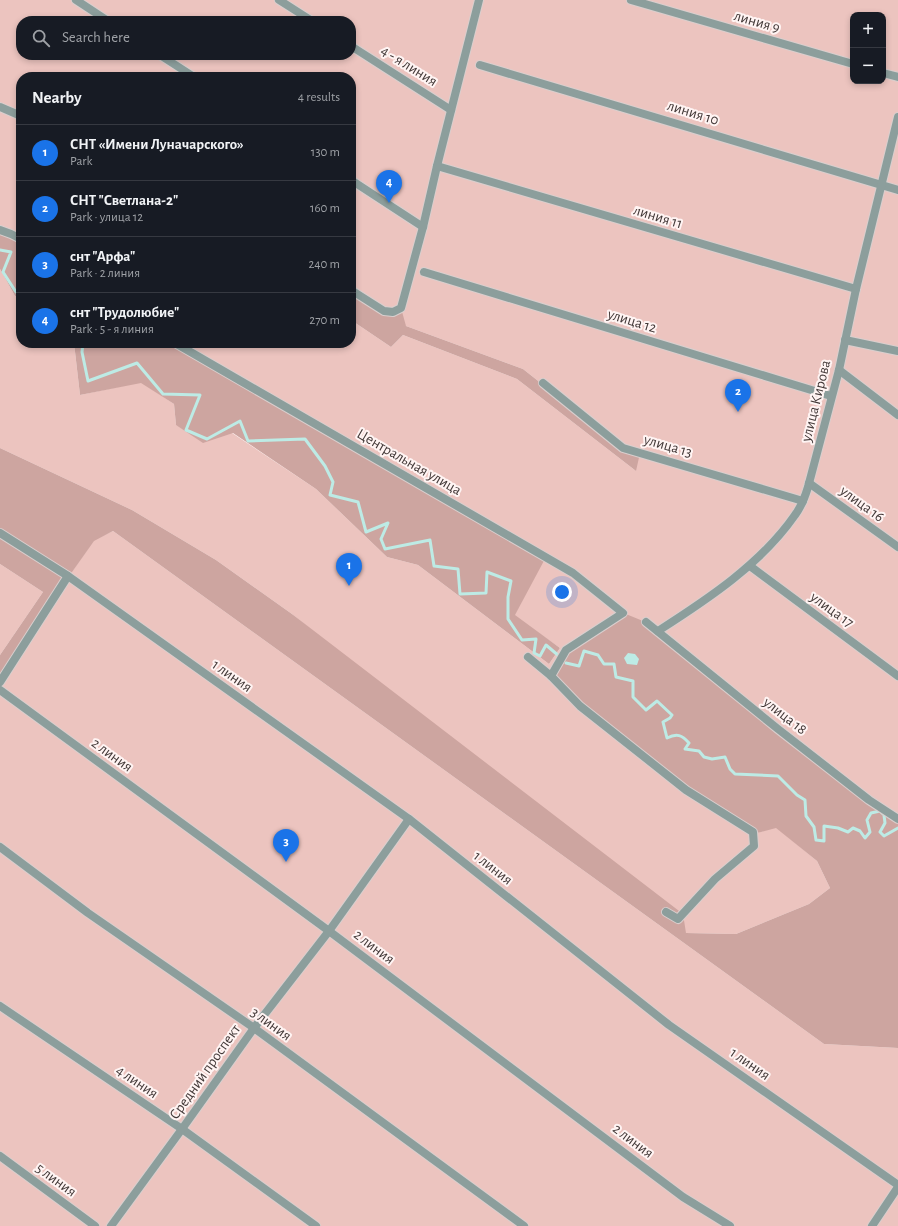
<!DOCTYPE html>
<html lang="en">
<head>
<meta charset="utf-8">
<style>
  body { margin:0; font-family:"Alegreya Sans",sans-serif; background:#20242c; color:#f1f3f6 }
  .controls { position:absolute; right:12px; top:12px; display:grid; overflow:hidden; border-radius:8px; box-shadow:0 2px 6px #0003 }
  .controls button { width:36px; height:36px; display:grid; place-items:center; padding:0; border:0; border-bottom:1px solid #363941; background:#171b24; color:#f1f3f6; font:20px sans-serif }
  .you { position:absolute; left:562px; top:592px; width:14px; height:14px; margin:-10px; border:3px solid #fff; border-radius:50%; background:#1a73e8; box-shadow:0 0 0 6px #1a73e833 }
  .badge { display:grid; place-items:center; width:26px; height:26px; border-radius:50%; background:#1a73e8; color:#fff; font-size:13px; font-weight:700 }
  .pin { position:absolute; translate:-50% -33px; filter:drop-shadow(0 1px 2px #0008) }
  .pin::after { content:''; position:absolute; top:21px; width:14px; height:12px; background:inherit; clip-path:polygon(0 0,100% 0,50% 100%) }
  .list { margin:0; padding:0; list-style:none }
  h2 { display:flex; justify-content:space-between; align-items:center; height:52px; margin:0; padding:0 16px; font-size:17px }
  h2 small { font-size:13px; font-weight:400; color:#9ea1a6 }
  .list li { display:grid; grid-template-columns:26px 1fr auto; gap:12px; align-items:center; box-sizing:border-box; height:56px; padding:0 16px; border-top:1px solid #363941 }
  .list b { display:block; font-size:15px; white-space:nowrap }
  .list p { margin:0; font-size:13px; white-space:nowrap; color:#9ea1a6 }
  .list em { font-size:13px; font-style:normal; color:#9ea1a6 }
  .icon { flex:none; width:22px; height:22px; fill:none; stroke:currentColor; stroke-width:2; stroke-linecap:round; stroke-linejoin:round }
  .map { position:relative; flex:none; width:898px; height:1226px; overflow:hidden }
  .search { position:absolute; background:#171b24; box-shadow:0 2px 6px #0003; left:16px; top:16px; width:340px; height:44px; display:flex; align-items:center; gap:10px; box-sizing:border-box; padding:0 14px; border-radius:16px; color:#9ea1a6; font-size:15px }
  .panel { position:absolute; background:#171b24; box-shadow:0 2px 6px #0003; left:16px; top:72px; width:340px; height:276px; border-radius:16px }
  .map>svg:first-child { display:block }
  .green { fill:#ecc4bf; fill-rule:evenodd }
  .forest { fill:#cda5a0 }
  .water { fill:#bdebe5 }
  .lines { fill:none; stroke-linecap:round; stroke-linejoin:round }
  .stream { stroke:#bdebe5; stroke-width:3 }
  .minor-casing { stroke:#d9cfce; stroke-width:10 }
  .minor { stroke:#8c9e9c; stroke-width:8 }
  .labels { text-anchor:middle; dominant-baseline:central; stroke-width:4; stroke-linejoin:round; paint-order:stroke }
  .street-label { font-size:15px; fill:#433938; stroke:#fff4f3 }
</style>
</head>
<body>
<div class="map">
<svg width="898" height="1226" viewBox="0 0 898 1226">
  <rect width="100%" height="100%" fill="#fff4f3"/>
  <!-- green -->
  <g class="green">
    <path d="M0 0H898V819L686 655 566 650 753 834 776 827 817 861 830 888 809 904 736 934 686 933 292 614 216 560 132 510 0 448V269L15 296H21V343H74L80 395 141 382 174 404 176 425 232 433 316 489 387 557 418 565 549 664 560 648 514 616 545 557 175 343H351V320L391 347 403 335 517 379 636 471 623 448 523 369 406 326 351 290V77H21V239L0 230ZM853 15H883V81H853ZM21 21H351V55H21Z"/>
    <polygon points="113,531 824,1044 898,1048 898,1226 0,1226 0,681 58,592 94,540"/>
    <polygon points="0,564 43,592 0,655"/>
  </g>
  <!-- forest -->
  <g class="forest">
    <polygon points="0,230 21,239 21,296 15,296 0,269"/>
    <polygon points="351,290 384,311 401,308 406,326 523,369 623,448 640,453 636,471 517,379 403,335 391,347 351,320"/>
    <polygon points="74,343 175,343 546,557 515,615 560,648 549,664 418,565 387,557 316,489 233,433 203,443 176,425 174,404 141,383 80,395"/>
    <polygon points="0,448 132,510 216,560 292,614 683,914 686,933 736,934 809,904 830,888 817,861 776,828 753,834 686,790 580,706 553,674 566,650 621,612 643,621 898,819 898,1048 824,1044 113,531 94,541 58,592 0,681 0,655 43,592 0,564"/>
  </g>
  <!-- water -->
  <polygon class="water" points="628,653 635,654 639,659 637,665 627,664 624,658"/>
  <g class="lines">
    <!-- stream -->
    <g class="stream">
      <polyline points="0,250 11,252 3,272 16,292 21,290"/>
      <polyline points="83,343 82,352 88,381 137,363 163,394 200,395 186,430 207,439 240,421 248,441 305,439 325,466 333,482 330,495 358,502 366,532 388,523 381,539 385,549 430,540 434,566 458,569 460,594 486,593 487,572 511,581 508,597 508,619 522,640 536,639 534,653 540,656 546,645 559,656"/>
      <path d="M566 663 579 666 584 651 598 655 604 664H614L616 677 633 681V697L646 710 657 701 672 715 670 718 663 722 667 738C677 733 682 735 689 743L685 749 699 751 704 757 712 759 725 757 730 769 735 774 778 776 797 795 805 800 806 816 814 827 816 840 824 841V826L838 828 848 832 853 828 860 831 865 838 870 832 867 820 871 813 880 811 884 815 885 823 880 832 884 836 898 828"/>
    </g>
    <defs>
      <g id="minor">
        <polyline points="76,0 108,21"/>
        <polyline points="279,0 312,21"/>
        <polyline points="631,0 853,64"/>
        <polyline points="351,46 451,110"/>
        <polyline points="160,55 194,77"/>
        <polyline points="480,65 898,190"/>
        <polyline points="883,73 898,77"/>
        <polyline points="0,107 21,116"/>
        <polyline points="437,166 856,289"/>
        <polyline points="351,180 423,227"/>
        <polyline points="0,230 11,234 21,239"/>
        <polyline points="424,272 831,396"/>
        <polyline points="351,290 384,311 393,312 401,308 423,227 437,166 479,0"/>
        <polyline points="845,340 898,351"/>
        <polyline points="175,343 573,573 623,613 566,650 551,676"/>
        <polyline points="839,370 898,415"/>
        <polyline points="543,383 623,448 803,501"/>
        <polyline points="809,483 898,547"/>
        <polyline points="0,533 68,576 409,819 669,1025 898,1185"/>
        <polyline points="750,566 898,676"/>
        <polyline points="646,622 778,729 869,800 898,819"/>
        <path d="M658 631C708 599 761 564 795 515 801 507 805 497 808 487L839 370 856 289 898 117"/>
        <polyline points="528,657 551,676 580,706 686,790 753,832 754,846 715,879 678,919 666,912"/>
        <polyline points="0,682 68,576"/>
        <polyline points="0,690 329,931 683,1197 730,1226"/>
        <polyline points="0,847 88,913 254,1028 524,1226"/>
        <polyline points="0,1006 182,1129 316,1226"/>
        <polyline points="0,1156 95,1226"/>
        <polyline points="111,1226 182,1129 254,1028 329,931 409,819"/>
        <polyline points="872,1226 898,1187"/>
      </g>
    </defs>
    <!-- minor casing -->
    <use href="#minor" class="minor-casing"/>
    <!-- minor -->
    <use href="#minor" class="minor"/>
  </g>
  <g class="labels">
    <!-- street labels -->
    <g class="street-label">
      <text transform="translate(757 22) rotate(16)">линия 9</text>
      <text transform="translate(409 66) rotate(32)">4 - я линия</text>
      <text transform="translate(693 113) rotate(17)">линия 10</text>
      <text transform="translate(658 217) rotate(17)">линия 11</text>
      <text transform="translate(632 321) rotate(17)">улица 12</text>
      <text transform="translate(816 401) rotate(-76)">улица Кирова</text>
      <text transform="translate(668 446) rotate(16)">улица 13</text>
      <text transform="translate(409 462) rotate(30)">Центральная улица</text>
      <text transform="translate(862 504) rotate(36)">улица 16</text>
      <text transform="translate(832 610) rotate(36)">улица 17</text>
      <text transform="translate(232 676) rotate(35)">1 линия</text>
      <text transform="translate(785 716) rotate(38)">улица 18</text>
      <text transform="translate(112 755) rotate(36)">2 линия</text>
      <text transform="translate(493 868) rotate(38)">1 линия</text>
      <text transform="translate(374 947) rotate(37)">2 линия</text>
      <text transform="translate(271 1024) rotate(36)">3 линия</text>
      <text transform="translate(750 1064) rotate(35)">1 линия</text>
      <text transform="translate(205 1072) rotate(-55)">Средний проспект</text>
      <text transform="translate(137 1082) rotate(34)">4 линия</text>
      <text transform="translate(633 1141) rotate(37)">2 линия</text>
      <text transform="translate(56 1180) rotate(36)">5 линия</text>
    </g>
  </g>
</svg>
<div class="controls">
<button>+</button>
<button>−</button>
</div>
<div class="you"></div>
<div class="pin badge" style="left:349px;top:586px">1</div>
<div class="pin badge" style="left:738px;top:412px">2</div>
<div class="pin badge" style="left:286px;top:862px">3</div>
<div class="pin badge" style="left:389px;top:203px">4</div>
<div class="search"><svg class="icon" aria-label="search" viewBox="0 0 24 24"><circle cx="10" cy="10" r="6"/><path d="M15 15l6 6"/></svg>Search here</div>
<section class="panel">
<h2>Nearby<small>4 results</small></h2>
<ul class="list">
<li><span class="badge">1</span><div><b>СНТ «Имени Луначарского»</b><p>Park</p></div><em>130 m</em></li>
<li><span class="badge">2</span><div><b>СНТ &quot;Светлана-2&quot;</b><p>Park · улица 12</p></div><em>160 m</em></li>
<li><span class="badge">3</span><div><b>снт &quot;Арфа&quot;</b><p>Park · 2 линия</p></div><em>240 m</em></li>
<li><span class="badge">4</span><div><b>снт &quot;Трудолюбие&quot;</b><p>Park · 5 - я линия</p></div><em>270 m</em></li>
</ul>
</section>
</div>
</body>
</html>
